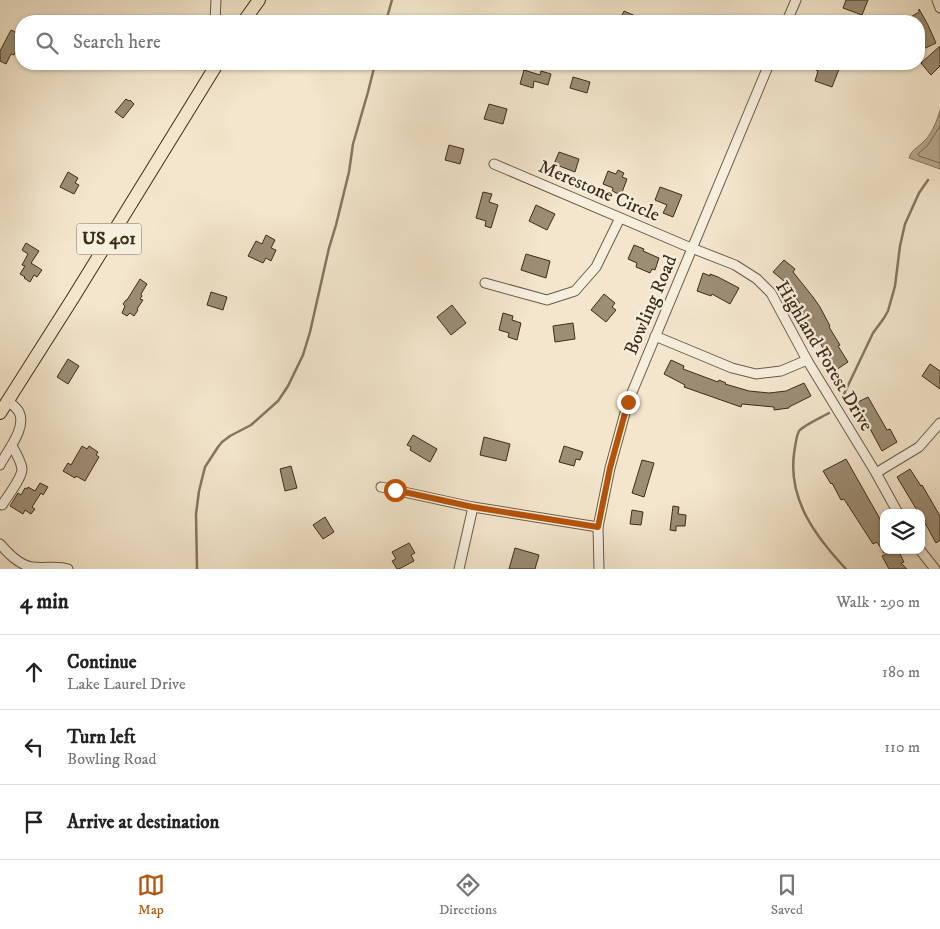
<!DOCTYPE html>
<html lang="en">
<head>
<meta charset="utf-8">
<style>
  body { margin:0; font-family:"IM FELL DW Pica",serif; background:#f2f2f2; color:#222 }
  .controls { position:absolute; right:15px; bottom:15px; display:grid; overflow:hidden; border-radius:10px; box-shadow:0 1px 4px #0004 }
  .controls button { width:45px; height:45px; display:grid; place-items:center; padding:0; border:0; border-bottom:1px solid #e0e0e0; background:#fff; color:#222; font:25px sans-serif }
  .stop { position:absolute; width:15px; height:15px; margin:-11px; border:4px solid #b45309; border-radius:50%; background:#fff }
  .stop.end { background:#b45309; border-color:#fff; box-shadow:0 1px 5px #0008 }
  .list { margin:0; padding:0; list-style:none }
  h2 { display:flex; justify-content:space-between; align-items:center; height:65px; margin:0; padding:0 20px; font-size:21px }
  h2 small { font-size:16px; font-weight:400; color:#767676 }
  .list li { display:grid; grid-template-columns:32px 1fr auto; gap:15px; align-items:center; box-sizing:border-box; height:75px; padding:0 20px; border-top:1px solid #e0e0e0 }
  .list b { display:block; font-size:19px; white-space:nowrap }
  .list p { margin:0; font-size:16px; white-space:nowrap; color:#767676 }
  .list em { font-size:16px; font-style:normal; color:#767676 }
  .icon { flex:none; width:28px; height:28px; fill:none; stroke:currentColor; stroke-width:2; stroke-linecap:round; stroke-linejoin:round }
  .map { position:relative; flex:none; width:940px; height:569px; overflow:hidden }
  .search { position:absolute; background:#fff; box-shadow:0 1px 4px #0004; left:15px; right:15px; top:15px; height:55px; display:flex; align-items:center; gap:12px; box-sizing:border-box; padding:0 18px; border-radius:20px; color:#767676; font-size:19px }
  .sheet { height:290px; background:#fff }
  nav { display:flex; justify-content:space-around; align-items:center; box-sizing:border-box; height:70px; border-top:1px solid #e0e0e0; background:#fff; font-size:14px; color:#767676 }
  nav a { display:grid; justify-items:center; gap:2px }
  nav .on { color:#b45309 }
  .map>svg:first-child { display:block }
  .water { fill:#b5a78e; stroke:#85765e }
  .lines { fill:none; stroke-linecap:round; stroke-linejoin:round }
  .shore { stroke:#796a52; stroke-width:1 }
  .stream { stroke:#85765e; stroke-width:2.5 }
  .building { fill:#9c8d75; stroke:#3d2d16 }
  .minor-casing { stroke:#6a5b44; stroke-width:11 }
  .highway-casing { stroke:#3d2d16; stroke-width:14 }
  .minor { stroke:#f7efde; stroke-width:9 }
  .highway { stroke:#f3e6cc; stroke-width:12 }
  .route { stroke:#b45309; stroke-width:6 }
  .labels { text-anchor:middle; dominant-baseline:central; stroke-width:4.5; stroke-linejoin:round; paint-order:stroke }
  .shield { fill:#f7efde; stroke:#756752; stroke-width:1 }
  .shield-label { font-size:18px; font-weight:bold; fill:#3d2d16 }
  .street-label { font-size:19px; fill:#3d2d16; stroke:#f7efde }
</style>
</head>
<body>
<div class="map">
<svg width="940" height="569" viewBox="0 0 940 569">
  <rect width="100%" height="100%" fill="#f3e6cc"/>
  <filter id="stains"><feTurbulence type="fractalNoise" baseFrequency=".004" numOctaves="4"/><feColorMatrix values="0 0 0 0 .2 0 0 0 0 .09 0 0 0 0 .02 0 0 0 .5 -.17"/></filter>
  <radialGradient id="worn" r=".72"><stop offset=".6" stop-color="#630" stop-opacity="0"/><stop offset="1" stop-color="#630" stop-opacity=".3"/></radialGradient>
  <!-- water -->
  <path class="water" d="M940 110V169L909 158C912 149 916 149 922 143 931 136 937 121 940 110Z"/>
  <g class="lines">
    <!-- shore -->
    <polyline class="shore" points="940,126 928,145 918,154 919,156 940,163"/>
    <!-- stream -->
    <g class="stream">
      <polyline points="386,21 392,0"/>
      <polyline points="843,396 873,333 884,318 888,311 895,286 900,246 905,224 919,193 928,180"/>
      <path d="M829 413C822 417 804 425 799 431 796 437 795 447 794 454 788 500 816 537 846 569"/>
      <polyline points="197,569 196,514 199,491 205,467 218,447 222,442 230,436 251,425 278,401 288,386 303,355 310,332 329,248 336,225 349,172 353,144 368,92 375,64"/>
    </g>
  </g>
  <!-- building -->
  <g class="building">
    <polygon points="846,0 868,0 862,15 843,8"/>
    <polygon points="919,9 928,25 936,43 919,51 919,21 904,21 919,12"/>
    <polygon points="624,11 647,21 619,21"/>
    <polygon points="11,30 20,34 16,42 20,44 14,55 11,54 6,64 0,61 0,51"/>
    <polygon points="940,46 940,66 931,75 921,63"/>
    <polygon points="819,64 841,64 832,87 815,81 818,71 816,70"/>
    <polygon points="524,70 540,75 541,71 551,74 548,85 534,81 533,88 520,84"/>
    <polygon points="573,77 590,82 587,93 570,88"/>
    <polygon points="126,99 129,101 130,100 134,104 123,118 115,112"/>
    <polygon points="489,104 507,109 503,124 484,119"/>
    <polygon points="449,145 464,149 460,164 445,160"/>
    <polygon points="559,152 579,159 575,172 554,164"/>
    <polygon points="618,170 624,173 622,177 627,179 621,195 612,191 613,188 603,184 608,171 616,174"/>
    <polygon points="68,172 78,178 75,183 79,185 74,194 60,187"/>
    <polygon points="660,187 682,195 673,217 663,213 667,205 655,200"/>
    <polygon points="483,192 492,194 489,202 498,205 491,228 485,226 486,221 476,218"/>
    <polygon points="536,205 555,214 547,230 529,221"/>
    <polygon points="266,235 275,240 271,248 276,250 271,261 266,258 263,263 248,256 256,241 262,244"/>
    <polygon points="26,243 39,251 31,263 42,270 37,277 34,275 30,282 24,278 25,277 20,274 25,266 22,265 28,254 22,250"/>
    <polygon points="634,245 644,249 643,251 659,258 655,270 652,269 650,273 636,267 637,263 628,259"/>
    <polygon points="526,254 550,261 546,278 521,270"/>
    <polygon points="784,260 795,269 793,272 813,297 820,307 830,326 829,327 840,345 838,346 848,362 836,370 801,311 803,309 795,296 795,297 787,288 790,286 773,272"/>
    <polygon points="703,273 710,276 710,274 718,277 739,288 730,304 712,294 711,296 697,291"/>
    <polygon points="140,279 147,284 141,294 142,296 140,299 143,300 137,309 138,310 134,316 130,313 127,316 122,313 125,306 123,304 126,300 127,300"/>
    <polygon points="211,292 227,297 223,310 207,305"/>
    <polygon points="604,294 615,303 612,307 616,310 606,322 591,310"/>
    <polygon points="452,305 466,323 451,335 437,317"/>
    <polygon points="503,313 513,316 512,320 521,323 517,340 508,337 509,333 499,330"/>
    <polygon points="573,323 575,339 555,342 553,326"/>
    <polygon points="68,359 79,366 68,384 57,377"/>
    <polygon points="671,360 684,366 683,369 718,382 719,380 726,383 725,384 749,391 769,393 786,391 804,383 811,396 789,407 789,408 774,410 774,407 742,404 741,407 684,387 685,385 664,374"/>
    <polygon points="930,364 940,371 940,389 922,376"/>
    <polygon points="868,397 887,430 890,429 897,442 882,451 856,403"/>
    <polygon points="413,435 437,449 430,462 410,450 411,447 407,445"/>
    <polygon points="484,437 510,444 506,461 480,455"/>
    <polygon points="82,446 87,449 89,446 98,452 96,455 99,457 85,481 76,476 75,478 63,471 68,463 71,465"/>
    <polygon points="564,446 583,452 580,460 576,459 574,466 559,462"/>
    <polygon points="846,459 884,526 884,553 877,542 873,544 844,499 841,500 832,483 831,484 823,471"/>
    <polygon points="642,460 654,463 644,497 632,493"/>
    <polygon points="291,466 297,488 285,491 280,469"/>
    <polygon points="910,469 921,486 922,485 940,516 940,540 936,543 921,516 921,513 919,513 915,507 897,477"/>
    <polygon points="40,483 48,487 43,495 41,493 32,507 35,509 31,514 25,510 23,514 10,506 18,493 21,495 25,488 27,489 28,487 35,491"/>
    <polygon points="673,506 679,507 678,514 686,515 685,526 676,526 676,531 670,530"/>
    <polygon points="632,510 643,512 641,525 630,524"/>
    <polygon points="325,517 334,532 323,539 313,525"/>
    <polygon points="409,543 415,553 411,555 414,561 399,569 397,569 392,561 396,559 392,552"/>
    <polygon points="515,548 539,555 535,569 509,569"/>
    <polygon points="894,550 898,550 904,562 901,563 907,569 889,569 882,556"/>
  </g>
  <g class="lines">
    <defs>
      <g id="minor">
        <polyline points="937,0 940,8"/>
        <polyline points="215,21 216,0"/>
        <polyline points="787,21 796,0"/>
        <polyline points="494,164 684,245 735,265 757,279 771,293 807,360 876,473 898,513"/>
        <polyline points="485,283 547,300 575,291 596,267 620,218"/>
        <polyline points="655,336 732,368 756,374 781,371 807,360"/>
        <path d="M0 465C7 451 27 428 19 412 17 408 11 404 8 400"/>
        <polyline points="876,473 919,447 940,423"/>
        <polyline points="381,487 473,507 598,527"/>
        <path d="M2 505C7 497 22 478 22 469 21 461 16 453 12 446"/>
        <path d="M0 544C8 553 19 565 32 567 44 569 56 565 68 569"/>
        <polyline points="920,550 935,569"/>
        <polyline points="459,569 473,507"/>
        <polyline points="599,569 598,527 610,468 628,402 769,64"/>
      </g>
      <g id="highway">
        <polyline points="244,21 259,0"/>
        <polyline points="0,413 73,298 217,64"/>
      </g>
    </defs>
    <!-- minor casing -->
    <use href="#minor" class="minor-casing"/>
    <!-- highway casing -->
    <use href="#highway" class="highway-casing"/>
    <!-- minor -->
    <use href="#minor" class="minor"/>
    <!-- highway -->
    <use href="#highway" class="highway"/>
  </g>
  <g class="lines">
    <!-- route -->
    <polyline class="route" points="395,490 473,507 598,527 610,468 628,402"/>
  </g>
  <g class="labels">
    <!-- shield labels -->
    <rect class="shield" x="76.5" y="223.5" width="65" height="31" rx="4"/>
    <g class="shield-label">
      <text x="109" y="239">US 401</text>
    </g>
    <!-- street labels -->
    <g class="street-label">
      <text transform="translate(599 191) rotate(23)">Merestone Circle</text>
      <text transform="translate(651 305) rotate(-67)">Bowling Road</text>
      <text transform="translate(824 356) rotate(59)">Highland Forest Drive</text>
    </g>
  </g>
  <rect width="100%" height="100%" filter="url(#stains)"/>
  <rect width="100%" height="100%" fill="url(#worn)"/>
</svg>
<div class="controls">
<button><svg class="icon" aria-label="layers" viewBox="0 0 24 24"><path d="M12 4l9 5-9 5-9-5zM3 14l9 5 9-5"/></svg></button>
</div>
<div class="stop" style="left:395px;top:490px"></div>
<div class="stop end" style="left:628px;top:402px"></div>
<div class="search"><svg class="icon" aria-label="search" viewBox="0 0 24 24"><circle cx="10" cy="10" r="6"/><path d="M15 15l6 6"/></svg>Search here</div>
</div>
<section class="sheet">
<h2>4 min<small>Walk · 290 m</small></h2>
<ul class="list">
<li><svg class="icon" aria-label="ahead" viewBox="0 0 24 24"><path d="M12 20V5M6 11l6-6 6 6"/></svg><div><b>Continue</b><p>Lake Laurel Drive</p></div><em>180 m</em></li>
<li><svg class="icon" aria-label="left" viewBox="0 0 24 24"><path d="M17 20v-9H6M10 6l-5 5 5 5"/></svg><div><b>Turn left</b><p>Bowling Road</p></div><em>110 m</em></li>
<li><svg class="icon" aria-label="arrive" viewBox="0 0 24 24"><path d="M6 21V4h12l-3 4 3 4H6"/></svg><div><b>Arrive at destination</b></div></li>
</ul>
</section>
<nav>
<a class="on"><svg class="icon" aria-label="map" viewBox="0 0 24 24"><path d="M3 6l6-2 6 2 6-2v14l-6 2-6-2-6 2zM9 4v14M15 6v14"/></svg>Map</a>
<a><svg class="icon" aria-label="directions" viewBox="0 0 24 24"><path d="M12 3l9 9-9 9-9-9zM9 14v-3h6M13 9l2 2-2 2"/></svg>Directions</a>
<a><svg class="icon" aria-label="saved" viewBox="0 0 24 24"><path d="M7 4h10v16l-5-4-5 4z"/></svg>Saved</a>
</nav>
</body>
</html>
